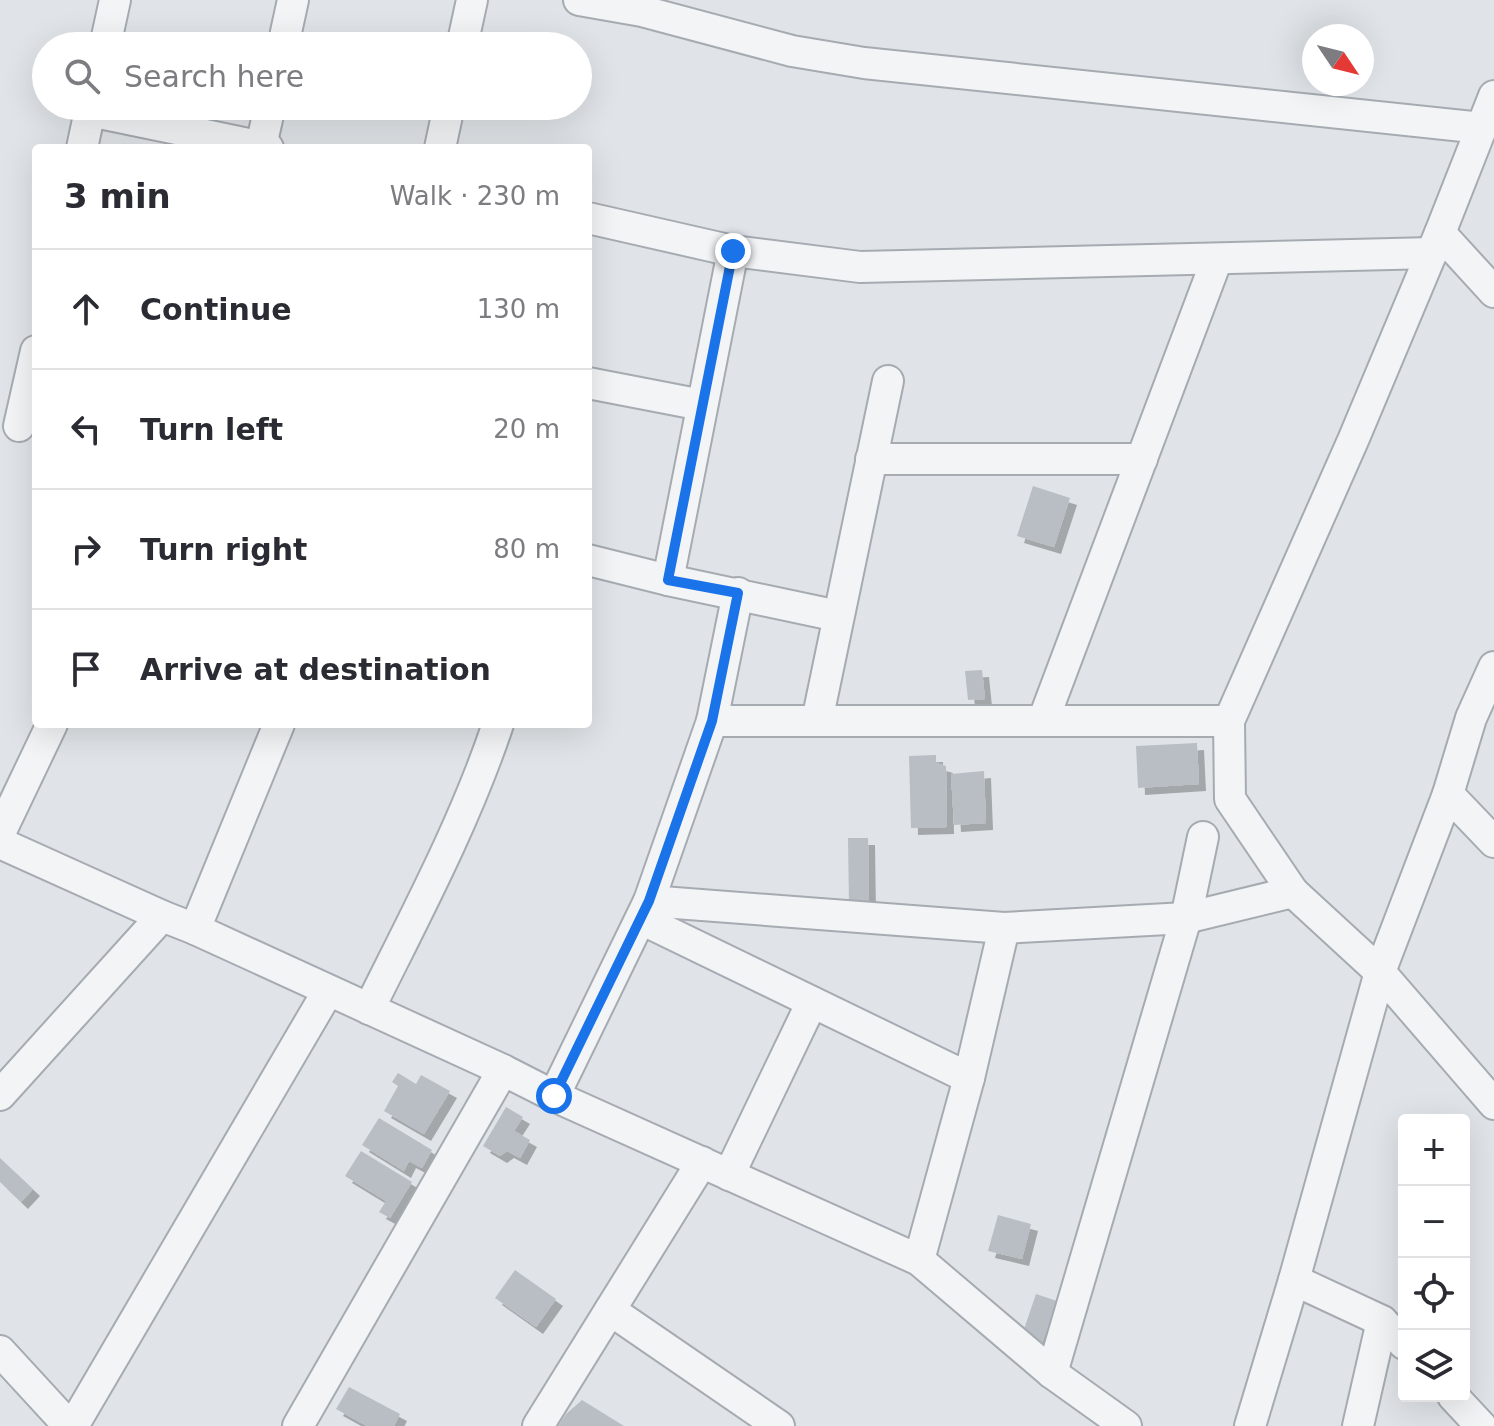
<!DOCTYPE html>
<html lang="en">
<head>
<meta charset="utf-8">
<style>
  body { margin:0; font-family:"DejaVu Sans",sans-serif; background:#f2f2f3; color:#2b2b33 }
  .controls { position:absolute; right:24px; bottom:24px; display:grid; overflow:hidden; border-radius:8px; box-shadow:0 8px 32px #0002 }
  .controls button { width:72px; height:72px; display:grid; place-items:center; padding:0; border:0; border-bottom:2px solid #e1e1e2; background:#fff; color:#2b2b33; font:40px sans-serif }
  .compass { position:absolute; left:1302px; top:24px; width:72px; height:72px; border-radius:50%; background:#fff; box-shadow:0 8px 32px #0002; rotate:125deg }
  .stop { position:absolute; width:24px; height:24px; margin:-18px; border:6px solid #1a73e8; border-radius:50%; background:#fff }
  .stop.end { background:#1a73e8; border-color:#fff; box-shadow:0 2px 8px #0008 }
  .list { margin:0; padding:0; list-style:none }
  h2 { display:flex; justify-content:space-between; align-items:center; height:104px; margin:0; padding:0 32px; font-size:34px }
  h2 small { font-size:26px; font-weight:400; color:#7c7c81 }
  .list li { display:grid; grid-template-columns:52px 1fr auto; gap:24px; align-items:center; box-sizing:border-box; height:120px; padding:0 32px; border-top:2px solid #e1e1e2 }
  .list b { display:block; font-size:30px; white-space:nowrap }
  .list em { font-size:26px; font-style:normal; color:#7c7c81 }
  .icon { flex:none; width:44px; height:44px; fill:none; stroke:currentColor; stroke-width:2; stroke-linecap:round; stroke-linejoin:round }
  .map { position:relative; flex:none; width:1494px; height:1426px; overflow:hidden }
  .search { position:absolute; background:#fff; box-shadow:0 8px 32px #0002; left:32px; top:32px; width:560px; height:88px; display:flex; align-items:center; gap:20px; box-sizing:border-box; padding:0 28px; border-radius:44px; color:#7c7c81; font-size:30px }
  .panel { position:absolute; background:#fff; box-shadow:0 8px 32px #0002; left:32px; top:144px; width:560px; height:584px; border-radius:8px }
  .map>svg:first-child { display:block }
  .building { fill:#b8bec4; filter:url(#shadow) }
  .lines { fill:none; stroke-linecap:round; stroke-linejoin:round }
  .minor-casing { stroke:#a6abb2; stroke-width:34 }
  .minor { stroke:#f2f4f6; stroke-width:30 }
  .route { stroke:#1a73e8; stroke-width:10 }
</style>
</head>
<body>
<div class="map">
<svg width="1494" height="1426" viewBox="0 0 1494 1426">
  <defs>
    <filter id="shadow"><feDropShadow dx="7" dy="7" stdDeviation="0" flood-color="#0004"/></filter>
  </defs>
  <rect width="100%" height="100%" fill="#e0e4e8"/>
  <!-- building -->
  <g class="building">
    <polygon points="1033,486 1070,498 1054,547 1017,536"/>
    <polygon points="982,670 985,699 968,700 965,671"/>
    <polygon points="1197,743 1199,784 1138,788 1136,746"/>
    <polygon points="936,755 936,763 946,766 947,827 911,828 909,756"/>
    <polygon points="984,771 986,823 954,825 951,774"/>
    <polygon points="848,838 868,838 869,907 849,907"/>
    <polygon points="398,1073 416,1084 421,1075 450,1091 424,1134 384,1111 398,1086 392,1082"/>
    <polygon points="506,1107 523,1117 514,1131 530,1140 520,1158 507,1151 500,1156 483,1146"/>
    <polygon points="379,1118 432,1150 422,1168 409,1161 404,1171 362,1145"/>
    <polygon points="361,1151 412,1182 390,1218 379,1212 386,1201 345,1176"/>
    <polygon points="0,1158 33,1189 21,1202 0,1182"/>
    <polygon points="998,1215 1031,1224 1022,1259 988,1251"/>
    <polygon points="515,1270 556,1299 536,1327 495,1298"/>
    <polygon points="1036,1294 1057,1301 1041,1346 1023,1332"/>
    <polygon points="349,1387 400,1414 394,1426 367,1426 336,1409"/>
    <polygon points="582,1400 624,1426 558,1426 566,1414"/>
  </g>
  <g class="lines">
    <defs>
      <g id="minor">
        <polyline points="579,0 642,11 792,51 864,63 1482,128"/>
        <polyline points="105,46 115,0"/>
        <polyline points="283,46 293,0"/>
        <polyline points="462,46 472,0"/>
        <polyline points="1494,96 1440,233 1354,438 1229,721 1230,799 1293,892 1380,972 1494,1104"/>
        <polyline points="90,111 268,148"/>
        <polyline points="261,146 270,106"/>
        <polyline points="82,148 91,106"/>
        <polyline points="440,148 449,106"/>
        <polyline points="588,218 733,251 860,267 1432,253"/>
        <polyline points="1440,233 1494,292"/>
        <polyline points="588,383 702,405"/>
        <polyline points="19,426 36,351"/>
        <polyline points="871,459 1142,459"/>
        <polyline points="588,560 668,580 838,616"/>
        <polyline points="668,580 733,251"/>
        <polyline points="712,721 738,593"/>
        <polyline points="817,721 888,381"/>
        <polyline points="1043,721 1217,259"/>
        <polyline points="1448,794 1471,718 1494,667"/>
        <polyline points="0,833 52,724"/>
        <polyline points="0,843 162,916 195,929 503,1070 554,1096 919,1260 1052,1373 1126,1426"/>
        <polyline points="649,901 712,721 1229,721"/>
        <polyline points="641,919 969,1078"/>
        <polyline points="195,929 279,724"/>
        <path d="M369 1009C415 916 465 823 498 724"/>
        <polyline points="0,1095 162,916"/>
        <polyline points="554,1096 649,901 1004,928 1186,918 1293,892"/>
        <polyline points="729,1175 812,1002"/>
        <polyline points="919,1260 969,1078 1004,928"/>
        <polyline points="1294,1280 1382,1321 1404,1344"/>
        <polyline points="610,1310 779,1426"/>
        <polyline points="0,1351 69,1426"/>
        <polyline points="1052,1373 1186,918 1203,837"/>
        <polyline points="1453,1396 1481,1426"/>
        <polyline points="73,1426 328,991"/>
        <polyline points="298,1426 503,1070"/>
        <polyline points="538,1426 702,1162"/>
        <polyline points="1250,1426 1294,1280 1380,972 1448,794 1494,842"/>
        <polyline points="1358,1426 1382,1321"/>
      </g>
    </defs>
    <!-- minor casing -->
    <use href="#minor" class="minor-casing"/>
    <!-- minor -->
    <use href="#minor" class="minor"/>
  </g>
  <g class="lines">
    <!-- route -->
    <polyline class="route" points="554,1096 649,901 712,721 738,593 668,580 733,251"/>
  </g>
</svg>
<div class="controls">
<button>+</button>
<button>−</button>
<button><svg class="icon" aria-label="locate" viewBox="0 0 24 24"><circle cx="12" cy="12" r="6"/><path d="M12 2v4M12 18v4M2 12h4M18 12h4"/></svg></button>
<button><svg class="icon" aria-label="layers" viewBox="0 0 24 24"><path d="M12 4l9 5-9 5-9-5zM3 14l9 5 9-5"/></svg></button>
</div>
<svg class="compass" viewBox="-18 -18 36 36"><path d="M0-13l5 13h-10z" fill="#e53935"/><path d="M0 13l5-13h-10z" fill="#7c7c81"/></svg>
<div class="stop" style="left:554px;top:1096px"></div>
<div class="stop end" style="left:733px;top:251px"></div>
<div class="search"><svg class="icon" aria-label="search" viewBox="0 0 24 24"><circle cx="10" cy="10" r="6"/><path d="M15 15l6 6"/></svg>Search here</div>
<section class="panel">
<h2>3 min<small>Walk · 230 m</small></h2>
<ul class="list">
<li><svg class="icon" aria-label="ahead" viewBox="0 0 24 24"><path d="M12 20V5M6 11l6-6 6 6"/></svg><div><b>Continue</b></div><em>130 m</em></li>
<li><svg class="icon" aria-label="left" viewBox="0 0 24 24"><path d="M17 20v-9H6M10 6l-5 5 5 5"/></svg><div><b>Turn left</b></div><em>20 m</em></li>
<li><svg class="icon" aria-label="right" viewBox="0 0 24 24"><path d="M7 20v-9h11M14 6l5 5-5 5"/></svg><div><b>Turn right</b></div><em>80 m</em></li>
<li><svg class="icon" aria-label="arrive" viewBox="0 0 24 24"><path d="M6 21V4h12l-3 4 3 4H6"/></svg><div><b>Arrive at destination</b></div></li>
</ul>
</section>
</div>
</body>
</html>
